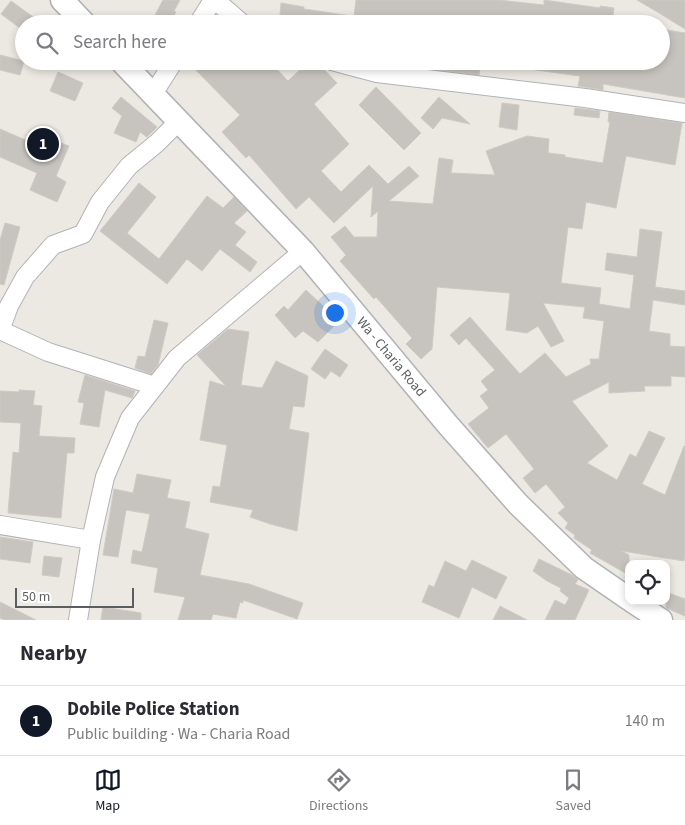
<!DOCTYPE html>
<html lang="en">
<head>
<meta charset="utf-8">
<style>
  body { margin:0; font-family:"Source Sans 3",sans-serif; background:#f7f7f7; color:#2b2b33 }
  .controls { position:absolute; right:15px; bottom:15px; display:grid; overflow:hidden; border-radius:10px; box-shadow:0 2px 8px #0003 }
  .controls button { width:45px; height:45px; display:grid; place-items:center; padding:0; border:0; border-bottom:1px solid #e1e1e2; background:#fff; color:#2b2b33; font:25px sans-serif }
  .scale { position:absolute; left:15px; bottom:12px; width:119px; box-sizing:border-box; padding-left:5px; border:2px solid #5b5e61; border-top:0; font-size:14px; line-height:18px; white-space:nowrap; color:#5b5e61; -webkit-text-stroke:4px #fff; paint-order:stroke }
  .you { position:absolute; left:334px; top:312px; width:18px; height:18px; margin:-12px; border:4px solid #fff; border-radius:50%; background:#1a73e8; box-shadow:0 0 0 8px #1a73e833 }
  .badge { display:grid; place-items:center; width:32px; height:32px; border-radius:50%; background:#111827; color:#fff; font-size:16px; font-weight:700 }
  .pin { position:absolute; translate:-50% -50%; border:2px solid #fff; box-shadow:0 1px 5px #0006 }
  .list { margin:0; padding:0; list-style:none }
  h2 { display:flex; justify-content:space-between; align-items:center; height:65px; margin:0; padding:0 20px; font-size:21px }
  h2 small { font-size:16px; font-weight:400; color:#7c7c81 }
  .list li { display:grid; grid-template-columns:32px 1fr auto; gap:15px; align-items:center; box-sizing:border-box; height:70px; padding:0 20px; border-top:1px solid #e1e1e2 }
  .list b { display:block; font-size:19px; white-space:nowrap }
  .list p { margin:0; font-size:16px; white-space:nowrap; color:#7c7c81 }
  .list em { font-size:16px; font-style:normal; color:#7c7c81 }
  .icon { flex:none; width:28px; height:28px; fill:none; stroke:currentColor; stroke-width:2; stroke-linecap:round; stroke-linejoin:round }
  .map { position:relative; flex:none; width:685px; height:620px; overflow:hidden }
  .search { position:absolute; background:#fff; box-shadow:0 2px 8px #0003; left:15px; right:15px; top:15px; height:55px; display:flex; align-items:center; gap:12px; box-sizing:border-box; padding:0 18px; border-radius:28px; color:#7c7c81; font-size:19px }
  .sheet { height:135px; background:#fff }
  nav { display:flex; justify-content:space-around; align-items:center; box-sizing:border-box; height:70px; border-top:1px solid #e1e1e2; background:#fff; font-size:14px; color:#7c7c81 }
  nav a { display:grid; justify-items:center; gap:2px }
  nav .on { color:#111827 }
  .map>svg:first-child { display:block }
  .building { fill:#c7c4bf; stroke:#cfcac2 }
  .lines { fill:none; stroke-linecap:round; stroke-linejoin:round }
  .minor-casing { stroke:#b0b3b6; stroke-width:20 }
  .tertiary-casing { stroke:#b0b3b6; stroke-width:25 }
  .minor { stroke:#fff; stroke-width:18 }
  .tertiary { stroke:#fff; stroke-width:22 }
  .labels { text-anchor:middle; dominant-baseline:central; stroke-width:4; stroke-linejoin:round; paint-order:stroke }
  .street-label { font-size:14px; fill:#5b5e61; stroke:#fff }
</style>
</head>
<body>
<div class="map">
<svg width="685" height="620" viewBox="0 0 685 620">
  <rect width="100%" height="100%" fill="#ece9e2"/>
  <!-- building -->
  <g class="building">
    <polygon points="163,0 180,0 174,11 176,12 169,23 155,15"/>
    <polygon points="356,0 498,0 544,5 544,0 600,8 600,6 614,8 612,24 579,24 555,21 554,24 353,24"/>
    <polygon points="637,0 685,0 685,29 659,13"/>
    <polygon points="11,1 43,24 24,24 24,31 1,14"/>
    <polygon points="281,3 304,7 304,9 351,16 351,24 285,24 287,16 280,15"/>
    <polygon points="661,29 685,33 685,98 603,84 603,90 578,86 580,76 529,69 529,61 661,61"/>
    <polygon points="0,55 24,61 20,75 0,70"/>
    <polygon points="187,61 269,61 288,81 309,61 316,61 337,83 314,104 349,144 321,171 341,192 369,165 388,184 409,166 419,176 389,201 433,204 439,158 453,160 451,173 495,175 486,151 527,136 549,139 548,153 565,155 565,157 603,163 610,122 608,122 609,112 682,123 675,165 626,156 616,208 586,202 582,229 568,227 561,283 601,288 599,304 630,309 634,275 605,270 607,253 637,257 640,229 662,232 655,287 685,291 685,305 653,300 649,331 670,334 670,346 685,347 685,377 671,376 671,386 644,386 645,391 609,393 609,382 572,401 608,446 587,463 617,480 630,454 636,457 649,431 665,438 642,484 665,495 684,446 685,446 685,552 684,561 622,551 629,555 629,575 590,553 592,550 574,538 575,535 565,528 568,523 558,513 565,507 546,484 535,493 523,478 534,469 506,434 488,448 468,424 489,408 480,396 488,390 481,381 495,370 466,338 459,345 450,335 470,317 520,374 545,353 566,377 591,364 590,359 599,359 604,321 583,318 585,307 543,303 564,341 551,347 538,326 527,333 506,330 510,293 437,287 432,349 421,359 406,344 412,338 376,297 374,299 340,261 346,255 331,237 345,226 354,237 377,237 378,211 371,217 373,186 334,223 309,197 296,209 249,155 246,158 222,132 240,115"/>
    <polygon points="441,61 481,61 479,75 439,70"/>
    <polygon points="58,72 83,83 75,101 50,91"/>
    <polygon points="376,87 421,133 404,150 359,105"/>
    <polygon points="121,97 157,127 147,137 140,132 136,142 114,133 122,116 112,108"/>
    <polygon points="439,97 470,124 442,118 433,129 421,118"/>
    <polygon points="502,103 519,105 517,130 499,127"/>
    <polygon points="575,108 600,111 599,118 574,115"/>
    <polygon points="0,129 44,148 48,138 69,146 56,176 66,182 57,202 30,190 37,173 0,157"/>
    <polygon points="139,183 156,197 127,233 159,259 207,196 223,208 234,197 247,211 234,223 246,232 235,245 257,262 250,272 220,249 202,271 187,259 167,284 100,231"/>
    <polygon points="5,223 20,227 4,285 0,284 0,240"/>
    <polygon points="306,290 339,321 318,342 303,331 295,338 275,315 284,306 288,310"/>
    <polygon points="154,320 168,323 158,365 151,374 135,368 138,356 145,357"/>
    <polygon points="228,329 249,332 241,385 262,388 276,361 308,376 304,407 293,406 289,429 309,433 297,531 270,524 250,517 253,510 210,502 213,486 220,487 227,445 200,440 210,381 226,386 197,355"/>
    <polygon points="325,349 348,365 340,377 331,371 325,379 311,369"/>
    <polygon points="85,375 135,391 132,398 105,390 99,427 80,424 84,403 78,402"/>
    <polygon points="19,390 35,391 33,405 42,406 39,436 75,438 74,453 67,453 61,518 8,513 13,452 19,453 21,423 0,422 0,391 19,392"/>
    <polygon points="137,474 171,480 167,498 190,502 185,528 209,534 200,575 249,584 303,603 297,619 243,600 243,603 240,602 236,618 213,614 211,620 178,620 185,597 154,592 158,568 131,563 133,550 142,552 150,514 126,510 118,557 103,555 114,489 133,493"/>
    <polygon points="0,537 33,542 30,563 0,559"/>
    <polygon points="44,556 62,558 59,577 42,575"/>
    <polygon points="539,559 572,575 578,580 575,584 589,590 575,620 545,620 555,600 565,605 569,598 560,591 561,588 547,581 533,571"/>
    <polygon points="472,560 507,577 496,599 472,587 459,618 422,602 429,585 434,587 445,561 466,571"/>
    <polygon points="666,592 685,599 685,616 666,608"/>
    <polygon points="0,602 36,620 5,620 0,618"/>
    <polygon points="500,606 527,620 493,620"/>
    <polygon points="103,607 141,613 141,620 101,620"/>
  </g>
  <g class="lines">
    <defs>
      <g id="minor">
        <polyline points="215,0 243,24"/>
        <polyline points="198,24 213,0"/>
        <polyline points="332,61 377,73 585,98 685,113"/>
        <polyline points="153,94 174,61"/>
        <polyline points="0,330 9,306 25,277 53,245 83,234 100,202 129,166 157,143 179,121"/>
        <polyline points="0,330 48,352 155,386"/>
        <polyline points="0,525 91,540"/>
        <polyline points="78,620 91,540 105,477 130,418 177,358 303,251"/>
      </g>
      <g id="tertiary">
        <polyline points="62,0 85,24"/>
        <polyline points="121,61 303,251 448,425 518,504 584,568 629,599"/>
        <polyline points="632,601 661,620"/>
      </g>
    </defs>
    <!-- minor casing -->
    <use href="#minor" class="minor-casing"/>
    <!-- tertiary casing -->
    <use href="#tertiary" class="tertiary-casing"/>
    <!-- minor -->
    <use href="#minor" class="minor"/>
    <!-- tertiary -->
    <use href="#tertiary" class="tertiary"/>
  </g>
  <g class="labels">
    <!-- street labels -->
    <g class="street-label">
      <text transform="translate(391 357) rotate(50)">Wa - Charia Road</text>
    </g>
  </g>
</svg>
<div class="controls">
<button><svg class="icon" aria-label="locate" viewBox="0 0 24 24"><circle cx="12" cy="12" r="6"/><path d="M12 2v4M12 18v4M2 12h4M18 12h4"/></svg></button>
</div>
<div class="scale">50 m</div>
<div class="you"></div>
<div class="pin badge" style="left:43px;top:144px">1</div>
<div class="search"><svg class="icon" aria-label="search" viewBox="0 0 24 24"><circle cx="10" cy="10" r="6"/><path d="M15 15l6 6"/></svg>Search here</div>
</div>
<section class="sheet">
<h2>Nearby<small></small></h2>
<ul class="list">
<li><span class="badge">1</span><div><b>Dobile Police Station</b><p>Public building · Wa - Charia Road</p></div><em>140 m</em></li>
</ul>
</section>
<nav>
<a class="on"><svg class="icon" aria-label="map" viewBox="0 0 24 24"><path d="M3 6l6-2 6 2 6-2v14l-6 2-6-2-6 2zM9 4v14M15 6v14"/></svg>Map</a>
<a><svg class="icon" aria-label="directions" viewBox="0 0 24 24"><path d="M12 3l9 9-9 9-9-9zM9 14v-3h6M13 9l2 2-2 2"/></svg>Directions</a>
<a><svg class="icon" aria-label="saved" viewBox="0 0 24 24"><path d="M7 4h10v16l-5-4-5 4z"/></svg>Saved</a>
</nav>
</body>
</html>
